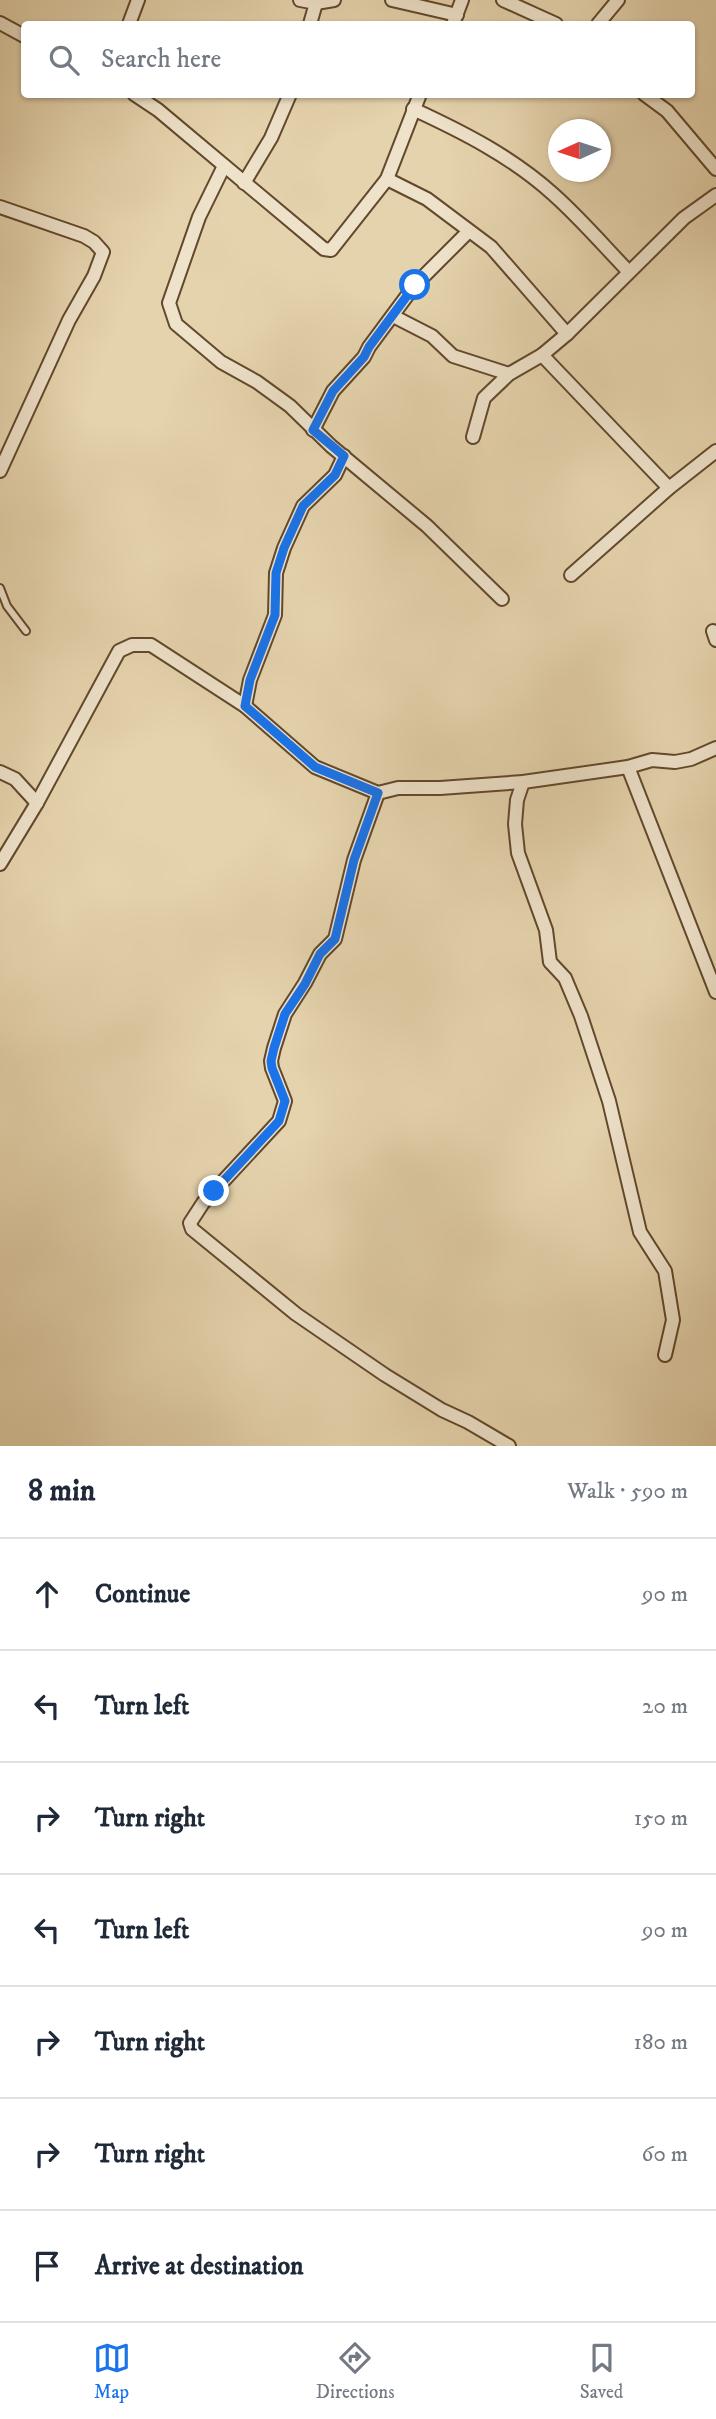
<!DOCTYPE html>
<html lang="en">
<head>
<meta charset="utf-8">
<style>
  body { margin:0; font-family:"IM FELL DW Pica",serif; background:#f2f2f3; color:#1f2937 }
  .compass { position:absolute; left:548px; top:119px; width:63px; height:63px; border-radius:50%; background:#fff; box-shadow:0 2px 5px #0004; rotate:267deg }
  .stop { position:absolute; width:21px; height:21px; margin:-16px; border:5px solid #1a73e8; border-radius:50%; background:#fff }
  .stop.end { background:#1a73e8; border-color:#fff; box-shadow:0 2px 7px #0008 }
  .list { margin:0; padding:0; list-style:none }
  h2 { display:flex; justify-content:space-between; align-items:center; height:91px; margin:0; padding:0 28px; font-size:30px }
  h2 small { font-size:23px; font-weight:400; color:#747a83 }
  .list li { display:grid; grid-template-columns:46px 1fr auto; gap:21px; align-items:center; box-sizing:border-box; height:112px; padding:0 28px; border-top:2px solid #e0e1e3 }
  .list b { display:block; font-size:26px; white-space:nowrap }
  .list em { font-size:23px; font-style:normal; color:#747a83 }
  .icon { flex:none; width:38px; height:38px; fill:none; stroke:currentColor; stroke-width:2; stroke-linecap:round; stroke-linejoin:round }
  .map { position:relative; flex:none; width:716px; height:1446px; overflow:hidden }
  .search { position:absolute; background:#fff; box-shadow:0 2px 5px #0004; left:21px; right:21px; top:21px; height:77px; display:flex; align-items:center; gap:18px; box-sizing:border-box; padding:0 24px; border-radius:7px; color:#747a83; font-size:26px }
  .sheet { height:875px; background:#fff }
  nav { display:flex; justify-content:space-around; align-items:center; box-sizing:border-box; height:98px; border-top:2px solid #e0e1e3; background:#fff; font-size:19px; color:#747a83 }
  nav a { display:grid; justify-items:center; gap:4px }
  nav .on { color:#1a73e8 }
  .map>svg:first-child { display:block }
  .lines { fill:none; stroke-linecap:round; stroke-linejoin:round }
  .lane-casing { stroke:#62482c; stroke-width:10 }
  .street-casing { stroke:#62482c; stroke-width:16 }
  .lane { stroke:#eee2ca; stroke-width:6 }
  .street { stroke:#eee2ca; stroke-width:12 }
  .route { stroke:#1a73e8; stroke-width:9 }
</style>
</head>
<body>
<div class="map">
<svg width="716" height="1446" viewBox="0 0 716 1446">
  <rect width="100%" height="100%" fill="#e5d3ad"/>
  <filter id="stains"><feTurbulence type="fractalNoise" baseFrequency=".00286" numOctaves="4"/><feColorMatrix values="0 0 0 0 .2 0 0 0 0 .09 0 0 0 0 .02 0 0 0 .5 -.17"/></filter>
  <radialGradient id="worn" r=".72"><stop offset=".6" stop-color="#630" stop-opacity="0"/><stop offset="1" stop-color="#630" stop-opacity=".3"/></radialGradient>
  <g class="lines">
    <defs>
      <polyline id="lane" points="0,588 7,606 26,631"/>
      <g id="street">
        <polyline points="300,0 316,3 334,0"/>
        <polyline points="392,0 457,15"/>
        <polyline points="503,0 556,24"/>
        <polyline points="0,23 24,36"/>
        <polyline points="129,24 138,0"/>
        <polyline points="310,24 316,3"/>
        <polyline points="453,24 462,0"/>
        <polyline points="598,24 618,0"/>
        <polyline points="134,94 158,110 324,249 331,250 387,179 420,94"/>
        <polyline points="644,94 667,111 716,169"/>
        <path d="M413 109C463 132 512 157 553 194 580 218 604 246 629 272"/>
        <polyline points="224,166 199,217 169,303 176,324 221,362 257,382 290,406 331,446 427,526 502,599"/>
        <polyline points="387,179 427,199 491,247 567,334"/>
        <polyline points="244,183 271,138 290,94"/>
        <polyline points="0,207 84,236 94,242 103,252 94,276 69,320 0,471"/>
        <polyline points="393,316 432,336 453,356 509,374"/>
        <polyline points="542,355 669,488"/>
        <polyline points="313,430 333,391 364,357 369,347 415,285 469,231"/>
        <polyline points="473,437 484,398 509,374 542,355 567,334 684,218 716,195"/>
        <polyline points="571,575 669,488 716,451"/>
        <polyline points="713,631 716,640"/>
        <polyline points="245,706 250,680 275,615 276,573 284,548 303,506 335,475 344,456"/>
        <polyline points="628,767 716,992"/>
        <polyline points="0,772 15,779 37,803"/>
        <polyline points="523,782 517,800 515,824 518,853 546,930 550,962 565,978 581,1016 609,1101 640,1232 665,1271 673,1320 665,1355"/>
        <polyline points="0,864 37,803 119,651 132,645 151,645 245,706 315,767 378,793"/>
        <polyline points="509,1446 468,1422 442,1410 385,1375 296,1314 192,1229 190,1223 203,1203 279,1121 285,1101 272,1068 271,1061 274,1048 285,1014 305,983 320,954 335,939 354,860 378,793 398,788 440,788 523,782 628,767 652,760 675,762 691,759 716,748"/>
      </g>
    </defs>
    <!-- lane casing -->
    <use href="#lane" class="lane-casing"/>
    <!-- street casing -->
    <use href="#street" class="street-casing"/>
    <!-- lane -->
    <use href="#lane" class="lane"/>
    <!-- street -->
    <use href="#street" class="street"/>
  </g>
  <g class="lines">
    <!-- route -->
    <polyline class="route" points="214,1191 279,1121 285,1101 272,1068 271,1061 274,1048 285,1014 305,984 320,954 335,939 354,860 378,793 315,767 245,706 250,680 275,615 276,573 284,548 303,506 335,475 344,456 313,430 333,391 364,357 369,347 415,285"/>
  </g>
  <rect width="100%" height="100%" filter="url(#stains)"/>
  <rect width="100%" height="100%" fill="url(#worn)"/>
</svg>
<svg class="compass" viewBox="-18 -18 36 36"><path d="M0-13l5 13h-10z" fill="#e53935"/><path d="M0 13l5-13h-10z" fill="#747a83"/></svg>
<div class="stop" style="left:415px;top:285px"></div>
<div class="stop end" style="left:214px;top:1191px"></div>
<div class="search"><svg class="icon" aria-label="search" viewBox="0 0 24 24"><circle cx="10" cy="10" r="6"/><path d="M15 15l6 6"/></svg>Search here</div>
</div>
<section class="sheet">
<h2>8 min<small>Walk · 590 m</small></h2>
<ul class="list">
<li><svg class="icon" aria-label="ahead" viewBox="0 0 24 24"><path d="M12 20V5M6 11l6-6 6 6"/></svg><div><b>Continue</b></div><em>90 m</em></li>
<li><svg class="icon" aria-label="left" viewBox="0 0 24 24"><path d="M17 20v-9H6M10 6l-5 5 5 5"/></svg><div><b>Turn left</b></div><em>20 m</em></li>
<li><svg class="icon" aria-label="right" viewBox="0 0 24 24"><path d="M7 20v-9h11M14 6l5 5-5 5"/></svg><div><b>Turn right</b></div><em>150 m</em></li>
<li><svg class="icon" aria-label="left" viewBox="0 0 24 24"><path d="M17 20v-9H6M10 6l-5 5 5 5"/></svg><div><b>Turn left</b></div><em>90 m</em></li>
<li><svg class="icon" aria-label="right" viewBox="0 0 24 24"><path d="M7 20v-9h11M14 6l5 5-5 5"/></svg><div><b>Turn right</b></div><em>180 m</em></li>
<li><svg class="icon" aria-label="right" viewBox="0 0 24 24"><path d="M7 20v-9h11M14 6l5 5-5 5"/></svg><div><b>Turn right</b></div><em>60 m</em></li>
<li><svg class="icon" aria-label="arrive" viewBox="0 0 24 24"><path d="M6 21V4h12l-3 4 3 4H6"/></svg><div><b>Arrive at destination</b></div></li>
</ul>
</section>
<nav>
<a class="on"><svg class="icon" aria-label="map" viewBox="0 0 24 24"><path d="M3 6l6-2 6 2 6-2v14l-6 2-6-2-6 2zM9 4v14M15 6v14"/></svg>Map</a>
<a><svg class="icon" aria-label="directions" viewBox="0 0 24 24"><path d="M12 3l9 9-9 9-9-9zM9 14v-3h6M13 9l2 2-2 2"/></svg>Directions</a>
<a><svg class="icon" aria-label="saved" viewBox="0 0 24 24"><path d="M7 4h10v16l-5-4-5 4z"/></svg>Saved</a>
</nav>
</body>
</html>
